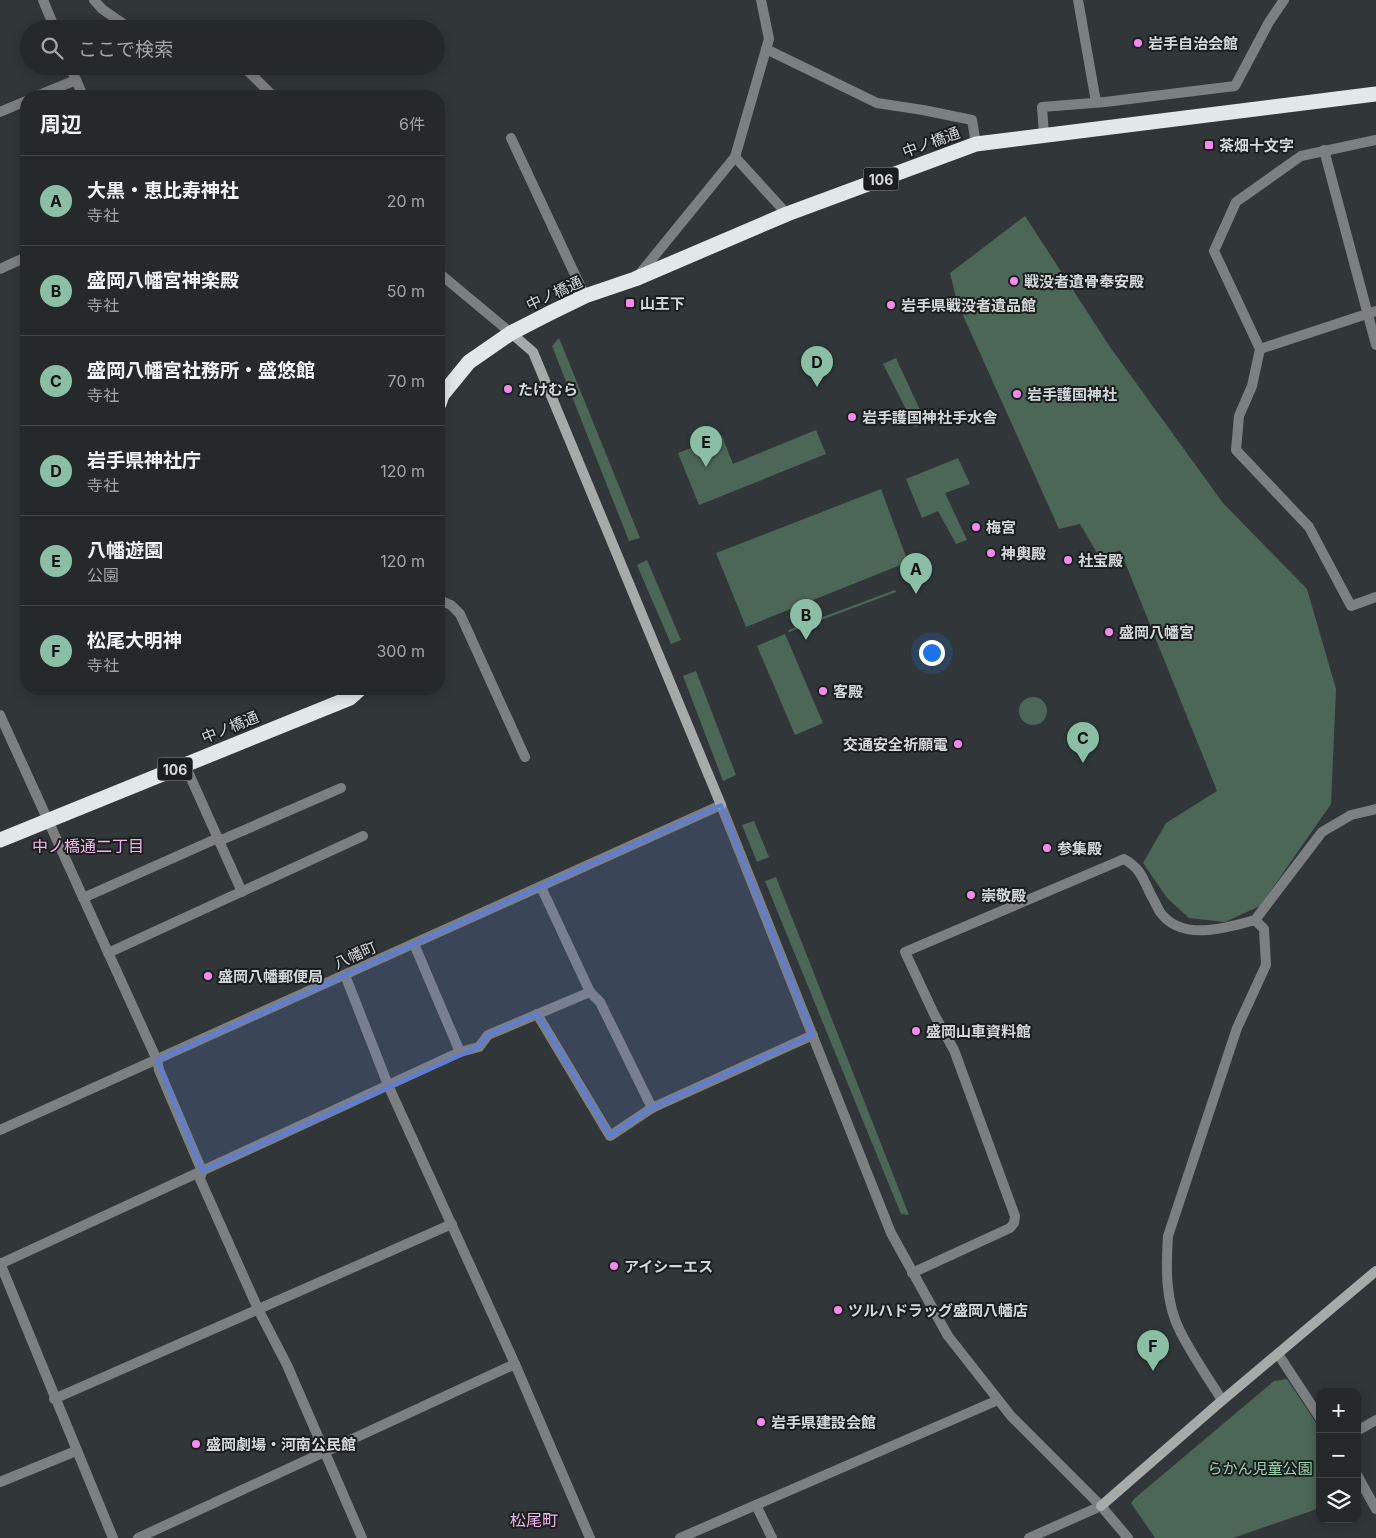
<!DOCTYPE html>
<html lang="ja">
<head>
<meta charset="utf-8">
<style>
  body { margin:0; font-family:Inter,"Noto Sans JP",sans-serif; background:#313536; color:#f1f3f6 }
  .controls { position:absolute; right:15px; bottom:15px; display:grid; overflow:hidden; border-radius:10px; box-shadow:0 2px 12px #0003 }
  .controls button { width:45px; height:45px; display:grid; place-items:center; padding:0; border:0; border-bottom:1px solid #424547; background:#25292a; color:#f1f3f6; font:25px sans-serif }
  .you { position:absolute; left:931px; top:652px; width:18px; height:18px; margin:-12px; border:4px solid #fff; border-radius:50%; background:#1a73e8; box-shadow:0 0 0 8px #1a73e833 }
  .badge { display:grid; place-items:center; width:32px; height:32px; border-radius:50%; background:#8abfa5; color:#111; font-size:16px; font-weight:700 }
  .pin { position:absolute; translate:-50% -41px; filter:drop-shadow(0 1px 2px #0008) }
  .pin::after { content:''; position:absolute; top:26px; width:18px; height:15px; background:inherit; clip-path:polygon(0 0,100% 0,50% 100%) }
  .list { margin:0; padding:0; list-style:none }
  h2 { display:flex; justify-content:space-between; align-items:center; height:65px; margin:0; padding:0 20px; font-size:21px }
  h2 small { font-size:16px; font-weight:400; color:#a3a6a8 }
  .list li { display:grid; grid-template-columns:32px 1fr auto; gap:15px; align-items:center; box-sizing:border-box; height:90px; padding:0 20px; border-top:1px solid #424547 }
  .list b { display:block; font-size:19px; white-space:nowrap }
  .list p { margin:0; font-size:16px; white-space:nowrap; color:#a3a6a8 }
  .list em { font-size:16px; font-style:normal; color:#a3a6a8 }
  .icon { flex:none; width:28px; height:28px; fill:none; stroke:currentColor; stroke-width:2; stroke-linecap:round; stroke-linejoin:round }
  .map { position:relative; flex:none; width:1376px; height:1538px; overflow:hidden }
  .search { position:absolute; background:#25292a; box-shadow:0 2px 12px #0003; left:20px; top:20px; width:425px; height:55px; display:flex; align-items:center; gap:12px; box-sizing:border-box; padding:0 18px; border-radius:28px; color:#a3a6a8; font-size:19px }
  .panel { position:absolute; background:#25292a; box-shadow:0 2px 12px #0003; left:20px; top:90px; width:425px; height:605px; border-radius:20px }
  .map>svg:first-child { display:block }
  .green { fill:#4c6657 }
  .lines { fill:none; stroke-linecap:round; stroke-linejoin:round }
  .street { stroke:#7d8080; stroke-width:10 }
  .secondary { stroke:#a6abaa; stroke-width:10 }
  .highway { stroke:#e1e8e7; stroke-width:15 }
  .marked { fill:#5d7ed8; fill-opacity:0.2; stroke:#5d7ed8; stroke-width:4; stroke-linejoin:round }
  .poi-dot { fill:#f589ee; stroke:#1b1e1e; stroke-width:2 }
  .labels { text-anchor:middle; dominant-baseline:central; stroke-width:4; stroke-linejoin:round; paint-order:stroke }
  .shield { fill:#1b1e1e; stroke:#9ca0a1; stroke-width:1 }
  .shield-label { font-size:14px; font-weight:bold; fill:#d4d8d9 }
  .poi-label { font-size:15px; font-weight:bold; fill:#d4d8d9; stroke:#1b1e1e; text-anchor:start }
  .street-label { font-size:15px; fill:#d4d8d9; stroke:#1b1e1e }
  .park-label { font-size:15px; fill:#97d8b3; stroke:#1b1e1e }
  .neighbourhood-label { font-size:16px; fill:#f0b3ea; stroke:#1b1e1e }
</style>
</head>
<body>
<div class="map">
<svg width="1376" height="1538" viewBox="0 0 1376 1538">
  <rect width="100%" height="100%" fill="#313738"/>
  <!-- green -->
  <g class="green">
    <polygon points="1025,216 1110,347 1223,503 1307,589 1336,689 1331,804 1260,906 1225,922 1189,918 1167,898 1143,863 1166,823 1217,791 1120,550 1100,558 1080,524 1059,529 957,302 950,273"/>
    <polygon points="559,338 640,538 629,541 552,346"/>
    <polygon points="896,358 926,423 915,427 883,364"/>
    <polygon points="816,430 826,454 699,505 678,453 722,436 733,464"/>
    <polygon points="958,458 970,484 945,493 967,540 956,544 938,511 922,518 906,479"/>
    <polygon points="881,489 908,562 746,627 716,553"/>
    <polygon points="647,560 681,640 671,644 637,565"/>
    <polygon points="895,590 896,592 789,632 788,630"/>
    <polygon points="785,634 823,723 795,735 757,646"/>
    <polygon points="696,671 736,775 723,781 683,676"/>
    <circle cx="1033" cy="711" r="14"/>
    <polygon points="754,821 769,857 757,862 742,825"/>
    <polygon points="776,877 909,1215 901,1214 765,881"/>
    <polygon points="1287,1379 1320,1429 1320,1508 1233,1538 1155,1538 1131,1503 1135,1498 1274,1381"/>
  </g>
  <g class="lines">
    <!-- street -->
    <g class="street">
      <polyline points="43,0 55,29"/>
      <polyline points="94,0 102,9 131,29"/>
      <polyline points="1078,0 1096,102"/>
      <polyline points="766,49 877,103 923,110 972,120 976,144"/>
      <polyline points="70,66 83,96"/>
      <polyline points="237,66 247,70 273,96"/>
      <polyline points="37,96 76,80"/>
      <polyline points="0,112 26,101"/>
      <polyline points="1044,135 1042,107 1105,102 1235,86 1269,22 1284,0"/>
      <polyline points="511,138 585,296"/>
      <polyline points="1376,140 1301,156 1236,202 1214,251 1260,349 1252,386 1239,416 1236,450 1309,527 1351,606 1376,597"/>
      <polyline points="1324,150 1376,345"/>
      <polyline points="735,157 787,214"/>
      <polyline points="0,269 26,257"/>
      <polyline points="439,273 511,333"/>
      <polyline points="638,276 735,157 769,39 761,0"/>
      <polyline points="1260,349 1376,311"/>
      <polyline points="439,600 451,605 460,614 525,757"/>
      <polyline points="0,715 157,1060 159,1070 202,1171 200,1179 258,1309 287,1365 362,1538"/>
      <polyline points="185,765 242,892"/>
      <polyline points="219,841 341,788"/>
      <polyline points="83,898 218,838"/>
      <polyline points="1255,920 1322,832 1351,815 1376,809"/>
      <polyline points="108,953 363,836"/>
      <polyline points="345,975 388,1085 515,1364 590,1538"/>
      <polyline points="590,992 600,1002 652,1108"/>
      <polyline points="537,1014 610,1136 652,1108 813,1035"/>
      <polyline points="460,1052 479,1047 488,1035 590,992 541,887"/>
      <polyline points="0,1130 721,805 891,1233 948,1336 1011,1416 1101,1506 1128,1538"/>
      <polyline points="0,1263 113,1538"/>
      <polyline points="0,1264 460,1052 414,944"/>
      <path d="M912 1273 1010 1228 1014 1223 1015 1216 954 1050 935 1016 905 952 1124 859C1141 869 1142 877 1151 895 1154 900 1157 907 1160 912 1181 942 1227 928 1255 920L1264 929 1266 965 1237 1028 1168 1236C1166 1267 1165 1302 1180 1331 1192 1355 1208 1378 1222 1400"/>
      <polyline points="1278,1354 1320,1418"/>
      <polyline points="54,1399 452,1224"/>
      <polyline points="1357,1431 1376,1420"/>
      <polyline points="1357,1475 1376,1509"/>
      <polyline points="0,1482 76,1451"/>
      <polyline points="756,1505 772,1538"/>
      <polyline points="138,1538 515,1364"/>
      <polyline points="680,1538 998,1400"/>
      <polyline points="1029,1538 1101,1506"/>
    </g>
    <!-- secondary -->
    <g class="secondary">
      <polyline points="511,333 533,352 721,805"/>
      <polyline points="1101,1506 1218,1404 1376,1271"/>
    </g>
    <!-- highway -->
    <g class="highway">
      <polyline points="439,404 442,395 469,362 511,333 550,313 585,296 635,279 787,214 976,144 1376,94"/>
      <polyline points="0,840 350,698 360,689"/>
    </g>
  </g>
  <!-- marked area -->
  <path class="marked" d="M721 805 813 1035 652 1108 610 1136 537 1014 488 1035 479 1047 202 1171 157 1060Z"/>
  <!-- markers -->
  <g class="poi-dot">
    <circle cx="1138" cy="43" r="5"/>
    <rect x="1204" y="140" width="10" height="10" rx="2.5"/>
    <circle cx="1014" cy="281" r="5"/>
    <rect x="625" y="298" width="10" height="10" rx="2.5"/>
    <circle cx="891" cy="305" r="5"/>
    <circle cx="508" cy="389" r="5"/>
    <circle cx="1017" cy="394" r="5"/>
    <circle cx="852" cy="417" r="5"/>
    <circle cx="976" cy="527" r="5"/>
    <circle cx="991" cy="553" r="5"/>
    <circle cx="1068" cy="560" r="5"/>
    <circle cx="1109" cy="632" r="5"/>
    <circle cx="823" cy="691" r="5"/>
    <circle cx="958" cy="744" r="5"/>
    <circle cx="1047" cy="848" r="5"/>
    <circle cx="971" cy="895" r="5"/>
    <circle cx="208" cy="976" r="5"/>
    <circle cx="916" cy="1031" r="5"/>
    <circle cx="614" cy="1266" r="5"/>
    <circle cx="838" cy="1310" r="5"/>
    <circle cx="761" cy="1422" r="5"/>
    <circle cx="196" cy="1444" r="5"/>
  </g>
  <g class="labels">
    <!-- shield labels -->
    <g class="shield">
      <rect x="863.5" y="167.5" width="35" height="23" rx="4"/>
      <rect x="157.5" y="757.5" width="35" height="23" rx="4"/>
    </g>
    <g class="shield-label">
      <text x="881" y="179">106</text>
      <text x="175" y="769">106</text>
    </g>
    <!-- poi labels -->
    <g class="poi-label">
      <text x="1148" y="43">岩手自治会館</text>
      <text x="1219" y="145">茶畑十文字</text>
      <text x="1024" y="281">戦没者遺骨奉安殿</text>
      <text x="640" y="303">山王下</text>
      <text x="901" y="305">岩手県戦没者遺品館</text>
      <text x="518" y="389">たけむら</text>
      <text x="1027" y="394">岩手護国神社</text>
      <text x="862" y="417">岩手護国神社手水舎</text>
      <text x="986" y="527">梅宮</text>
      <text x="1001" y="553">神輿殿</text>
      <text x="1078" y="560">社宝殿</text>
      <text x="1119" y="632">盛岡八幡宮</text>
      <text x="833" y="691">客殿</text>
      <text x="948" y="744" text-anchor="end">交通安全祈願電</text>
      <text x="1057" y="848">参集殿</text>
      <text x="981" y="895">崇敬殿</text>
      <text x="218" y="976">盛岡八幡郵便局</text>
      <text x="926" y="1031">盛岡山車資料館</text>
      <text x="624" y="1266">アイシーエス</text>
      <text x="848" y="1310">ツルハドラッグ盛岡八幡店</text>
      <text x="771" y="1422">岩手県建設会館</text>
      <text x="206" y="1444">盛岡劇場・河南公民館</text>
    </g>
    <!-- street labels -->
    <g class="street-label">
      <text transform="translate(931 142) rotate(-20)">中ノ橋通</text>
      <text transform="translate(554 293) rotate(-25)">中ノ橋通</text>
      <text transform="translate(230 727) rotate(-22)">中ノ橋通</text>
      <text transform="translate(355 955) rotate(-24)">八幡町</text>
    </g>
    <!-- park labels -->
    <g class="park-label">
      <text x="1260" y="1468">らかん児童公園</text>
    </g>
    <!-- neighbourhood labels -->
    <g class="neighbourhood-label">
      <text x="88" y="846">中ノ橋通二丁目</text>
      <text x="534" y="1520">松尾町</text>
    </g>
  </g>
</svg>
<div class="controls">
<button>+</button>
<button>−</button>
<button><svg class="icon" aria-label="layers" viewBox="0 0 24 24"><path d="M12 4l9 5-9 5-9-5zM3 14l9 5 9-5"/></svg></button>
</div>
<div class="you"></div>
<div class="pin badge" style="left:916px;top:594px">A</div>
<div class="pin badge" style="left:806px;top:640px">B</div>
<div class="pin badge" style="left:1083px;top:763px">C</div>
<div class="pin badge" style="left:817px;top:387px">D</div>
<div class="pin badge" style="left:706px;top:467px">E</div>
<div class="pin badge" style="left:1153px;top:1371px">F</div>
<div class="search"><svg class="icon" aria-label="search" viewBox="0 0 24 24"><circle cx="10" cy="10" r="6"/><path d="M15 15l6 6"/></svg>ここで検索</div>
<section class="panel">
<h2>周辺<small>6件</small></h2>
<ul class="list">
<li><span class="badge">A</span><div><b>大黒・恵比寿神社</b><p>寺社</p></div><em>20 m</em></li>
<li><span class="badge">B</span><div><b>盛岡八幡宮神楽殿</b><p>寺社</p></div><em>50 m</em></li>
<li><span class="badge">C</span><div><b>盛岡八幡宮社務所・盛悠館</b><p>寺社</p></div><em>70 m</em></li>
<li><span class="badge">D</span><div><b>岩手県神社庁</b><p>寺社</p></div><em>120 m</em></li>
<li><span class="badge">E</span><div><b>八幡遊園</b><p>公園</p></div><em>120 m</em></li>
<li><span class="badge">F</span><div><b>松尾大明神</b><p>寺社</p></div><em>300 m</em></li>
</ul>
</section>
</div>
</body>
</html>
